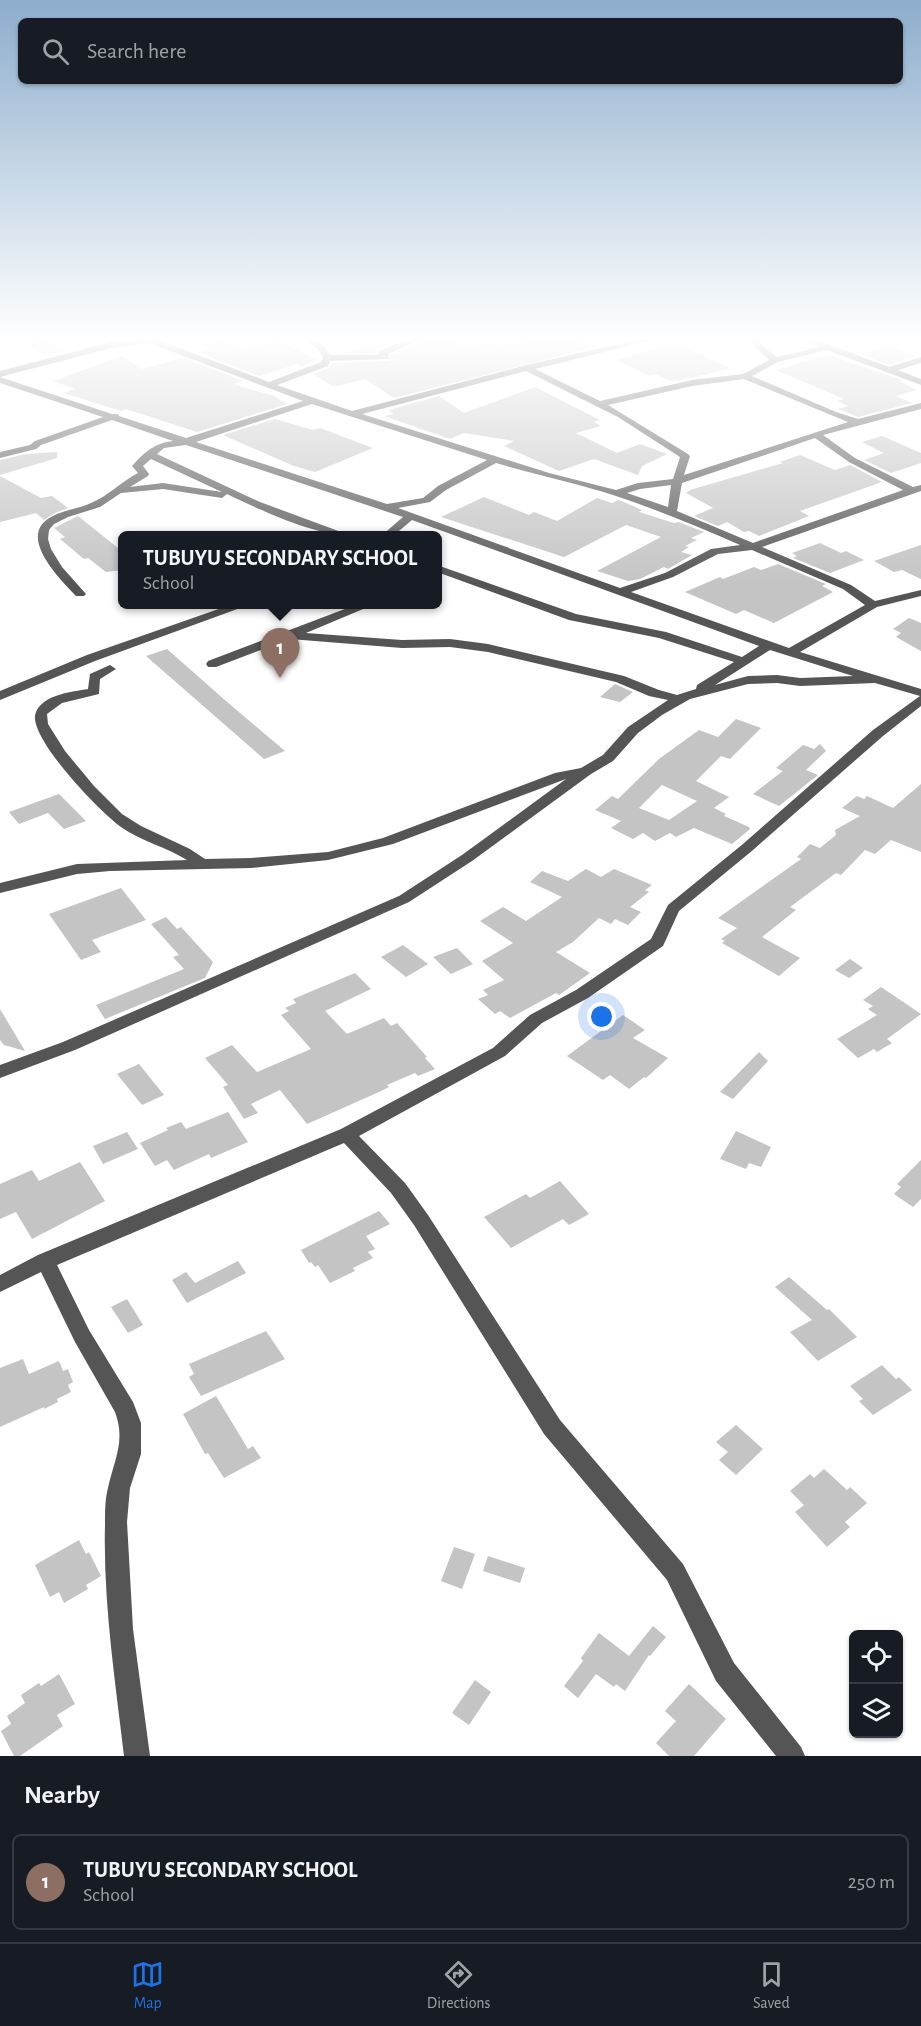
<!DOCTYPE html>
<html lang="en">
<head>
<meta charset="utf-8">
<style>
  body { margin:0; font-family:"Alegreya Sans",sans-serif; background:#20242c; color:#f1f3f6 }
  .controls { position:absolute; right:18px; bottom:18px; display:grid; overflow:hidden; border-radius:9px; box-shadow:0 2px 4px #0004 }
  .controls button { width:54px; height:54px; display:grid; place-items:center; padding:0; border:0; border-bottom:2px solid #363941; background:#171b24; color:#f1f3f6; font:30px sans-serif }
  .you { position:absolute; left:602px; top:1017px; width:21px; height:21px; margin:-15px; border:4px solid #fff; border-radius:50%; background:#1a73e8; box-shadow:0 0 0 9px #1a73e833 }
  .badge { display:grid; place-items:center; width:39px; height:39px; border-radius:50%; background:#1a73e8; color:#fff; font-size:20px; font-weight:700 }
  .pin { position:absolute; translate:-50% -50px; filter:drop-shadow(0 2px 3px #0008) }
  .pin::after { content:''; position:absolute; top:32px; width:21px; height:18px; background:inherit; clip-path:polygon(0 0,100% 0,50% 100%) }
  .popup { position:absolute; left:118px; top:531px; width:324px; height:78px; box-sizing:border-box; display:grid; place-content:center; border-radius:9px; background:#171b24; filter:drop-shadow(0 2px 4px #0005); font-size:20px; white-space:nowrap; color:#9ea1a6 }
  .popup b { font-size:22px; color:#f1f3f6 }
  .popup::after { content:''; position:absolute; left:50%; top:100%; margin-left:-12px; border:12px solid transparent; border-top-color:#171b24 }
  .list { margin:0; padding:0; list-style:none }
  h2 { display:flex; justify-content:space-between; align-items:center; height:78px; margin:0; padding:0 24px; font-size:26px }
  h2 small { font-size:20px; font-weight:400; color:#9ea1a6 }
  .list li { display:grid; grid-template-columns:39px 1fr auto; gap:18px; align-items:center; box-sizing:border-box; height:96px; margin:0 12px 12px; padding:0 12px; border:2px solid #363941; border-radius:9px }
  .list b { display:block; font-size:22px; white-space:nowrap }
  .list p { margin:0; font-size:20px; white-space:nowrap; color:#9ea1a6 }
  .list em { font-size:20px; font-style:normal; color:#9ea1a6 }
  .icon { flex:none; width:33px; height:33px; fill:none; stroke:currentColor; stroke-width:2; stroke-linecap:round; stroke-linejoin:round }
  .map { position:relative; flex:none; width:921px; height:1756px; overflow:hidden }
  .search { position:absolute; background:#171b24; box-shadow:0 2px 4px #0004; left:18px; right:18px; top:18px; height:66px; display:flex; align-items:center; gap:15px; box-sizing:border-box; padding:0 21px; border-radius:9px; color:#9ea1a6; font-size:22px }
  .sheet { height:186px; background:#171b24 }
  nav { display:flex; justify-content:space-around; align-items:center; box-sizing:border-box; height:84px; border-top:2px solid #363941; background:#171b24; font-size:16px; color:#9ea1a6 }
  nav a { display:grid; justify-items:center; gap:3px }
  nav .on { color:#1a73e8 }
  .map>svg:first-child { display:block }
  .building { fill:#c4c4c4; fill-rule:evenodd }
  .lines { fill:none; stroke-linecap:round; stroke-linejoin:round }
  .minor { fill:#555; fill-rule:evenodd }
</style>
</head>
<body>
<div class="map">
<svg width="921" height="1756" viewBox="0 0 921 1756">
  <rect width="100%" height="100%" fill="#fff"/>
  <!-- building -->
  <g class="building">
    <polygon points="406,337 408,337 378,349 377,353 343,353"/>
    <polygon points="429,337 456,337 458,348 489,342 497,346 539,337 572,337 594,347 394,398 365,379 334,387 313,374 329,368 332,363 389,361 391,355"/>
    <polygon points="48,338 64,352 43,354 26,342"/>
    <polygon points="271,338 317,359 320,358 301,367 297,364 259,376 199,353 209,349 200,345 221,339 245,349 268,343"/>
    <polygon points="679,345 730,368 695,377 671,381 655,374 650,376 616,360 665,346 668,348"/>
    <polygon points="889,346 915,356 889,365 861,354"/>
    <polygon points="828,355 902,380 899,381 917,390 896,396 912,403 858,417 838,409 848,406 837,401 844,399 776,370"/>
    <polygon points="122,356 141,369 184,358 243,381 233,384 274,396 287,404 197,432 126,409 121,411 64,393 75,389 53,381"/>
    <polygon points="535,387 600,420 594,422 601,426 576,433 617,453 640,444 667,454 642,466 638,475 594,459 559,471 504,446 514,441 464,433 450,439 384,416 394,414 389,410 439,396 464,413"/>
    <polygon points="275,419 313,430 320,428 373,448 315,472 294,466 223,435"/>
    <polygon points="882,436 921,453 921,463 891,473 864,460 884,453 862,442"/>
    <polygon points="57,452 57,458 0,475 0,460 26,454"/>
    <polygon points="800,455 835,470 850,465 882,482 800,511 809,516 759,536 749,531 744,532 727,522 718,526 694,516 713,508 686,493 690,490 783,463 780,462"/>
    <polygon points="0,476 41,498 52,496 68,508 55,513 44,520 36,513 0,522"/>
    <polygon points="484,497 529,515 534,512 557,521 597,498 612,503 619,500 642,510 639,512 674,523 679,522 704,532 691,538 697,540 685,546 689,547 681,552 692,555 668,569 664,567 640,579 628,581 597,571 661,537 626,525 564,557 441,517"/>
    <polygon points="78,516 123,552 123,570 106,572 88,558 84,559 60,539 65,537 54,528"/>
    <polygon points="820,543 841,553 846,551 864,560 830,573 793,558 797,556 792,553"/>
    <polygon points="921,545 921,579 902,570 894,572 874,561"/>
    <polygon points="778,564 826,584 822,586 833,592 774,623 744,610 736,614 685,592 720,577 723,579 754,567 761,570"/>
    <polygon points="909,618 921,623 921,651 896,637 901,633 893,629"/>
    <polygon points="167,649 226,701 285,751 264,759 146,656"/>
    <polygon points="615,684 633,692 620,702 600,697"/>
    <path d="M736 719 761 728 730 759 721 756 696 781 729 797 714 808 726 814 724 816 749 827 750 829 732 844 694 828 676 837 670 833 655 841 643 833 633 839 611 828 621 821 595 810 612 796 618 799 659 759 699 730 718 737ZM662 785 697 801 669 820 639 808Z"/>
    <polygon points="820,744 826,751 806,770 818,775 779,806 753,794 783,771 776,768 803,745 814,749"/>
    <polygon points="921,784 921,852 891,840 875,854 865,850 841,875 836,873 790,907 796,910 762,937 800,958 779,976 722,943 725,941 721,939 737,928 718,918 801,859 797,857 810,844 820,848 836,835 835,830 860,816 842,808 857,796 864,799 867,796 893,808"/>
    <polygon points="59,794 86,821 64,829 48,813 19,824 9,812"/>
    <polygon points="586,869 601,877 614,869 652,885 645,890 649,892 630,907 641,912 628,925 615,919 611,924 599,918 573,942 556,952 590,973 559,995 556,993 510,1018 500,1011 495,1014 478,999 488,995 483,990 504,980 482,961 513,943 480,921 503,907 526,921 562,897 530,882 542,871 568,881"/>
    <polygon points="121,888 146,920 92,940 101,952 81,960 49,914"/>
    <polygon points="166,917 177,929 181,927 213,962 205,978 105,1019 96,1005 184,969 173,957 179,955 151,924"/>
    <polygon points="403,945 428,964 406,977 381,957"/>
    <polygon points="457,948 473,964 451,974 433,957"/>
    <polygon points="850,959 863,968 849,978 835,970"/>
    <polygon points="355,973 371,989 325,1011 347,1034 384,1018 391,1026 397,1023 427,1057 425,1058 435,1069 418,1076 415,1073 387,1085 389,1087 379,1092 307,1124 280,1090 251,1104 258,1113 244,1119 223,1087 228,1085 205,1058 232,1045 257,1072 311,1049 281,1015 289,1011 285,1008 296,1003 293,999"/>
    <polygon points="881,987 921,1014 887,1039 892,1043 877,1052 874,1049 858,1058 837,1039 877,1015 868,1009 873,1006 863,1000"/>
    <polygon points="0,1009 25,1051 4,1045 0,1040"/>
    <polygon points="623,1015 645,1030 633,1038 668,1058 646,1078 644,1077 629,1089 610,1075 603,1080 567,1056"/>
    <polygon points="759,1052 768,1061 733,1099 720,1092"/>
    <polygon points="139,1064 164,1095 142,1105 117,1074"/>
    <polygon points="228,1112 248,1142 211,1158 209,1154 174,1170 167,1160 155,1166 140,1143 168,1130 166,1128 181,1122 186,1129"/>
    <polygon points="736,1131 771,1147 761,1167 749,1163 746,1169 720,1159"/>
    <polygon points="127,1132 138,1149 103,1164 93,1146"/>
    <polygon points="921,1160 921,1199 913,1207 894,1194 901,1187 897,1184"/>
    <polygon points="80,1162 105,1201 32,1239 16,1212 0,1219 0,1184 32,1170 39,1181"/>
    <polygon points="560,1181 589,1214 569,1225 563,1219 511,1248 484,1217 526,1194 530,1198"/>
    <polygon points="379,1211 390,1224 366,1236 375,1249 368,1252 373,1258 353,1268 355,1271 330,1283 318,1265 315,1267 311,1262 309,1263 301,1250"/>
    <polygon points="238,1261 246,1273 187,1303 172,1280 186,1272 195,1283"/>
    <polygon points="789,1277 827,1310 829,1309 857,1337 818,1361 790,1332 812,1320 775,1287"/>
    <polygon points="127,1299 143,1325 128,1333 111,1307"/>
    <polygon points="266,1331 285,1359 201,1396 189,1377 194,1374 189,1364"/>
    <polygon points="23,1359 29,1374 59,1361 63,1371 68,1369 73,1382 68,1385 71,1392 57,1399 58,1402 44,1409 44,1407 0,1427 0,1368"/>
    <polygon points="882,1365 896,1379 899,1377 912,1390 873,1415 859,1401 863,1399 850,1386"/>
    <polygon points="216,1396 248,1449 253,1446 261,1458 224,1478 208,1453 205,1454 183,1414"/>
    <polygon points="736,1425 763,1449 736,1475 719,1460 728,1452 716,1442"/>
    <polygon points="824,1469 847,1490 850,1487 867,1503 845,1522 850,1527 827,1547 795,1512 804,1505 790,1491 810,1474 814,1478"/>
    <polygon points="79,1540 86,1554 89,1552 101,1576 86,1585 88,1589 64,1603 59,1592 50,1597 35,1565"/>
    <polygon points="454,1547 475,1554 462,1589 441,1581"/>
    <polygon points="488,1556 525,1568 520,1583 483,1571"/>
    <polygon points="653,1626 666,1637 650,1656 649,1655 625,1691 616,1684 614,1687 596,1674 578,1698 564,1686 583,1661 581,1658 599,1633 629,1656"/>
    <polygon points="59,1674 75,1704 57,1715 63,1726 20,1756 14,1756 1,1731 11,1724 7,1716 25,1703 21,1695 39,1683 41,1686"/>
    <polygon points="475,1680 491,1692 469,1725 452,1713"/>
    <polygon points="689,1684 726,1719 694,1756 669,1756 656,1743 676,1721 665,1711"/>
  </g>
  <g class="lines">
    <!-- minor -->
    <g class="minor">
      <path d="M164 337 165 339 161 341 269 382 321 362 323 358 319 350 302 337C315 337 323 344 330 355H379V351L415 337H427L388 354 389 359 330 361 328 366 277 385 352 411 527 365 649 337H665L535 369 600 401 692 380 743 374 769 360 756 348 750 337H758L762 345 777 357 819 347 797 337H809L889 367 921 357V363L898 370 921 379V385L827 350 778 362 752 376 836 412 858 419 921 403V409L823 435 855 458 913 487 921 485V491L762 547 851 585 875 601 921 590V596L877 607 800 652 921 689V706L883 736 753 850 679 911 663 946 588 998 542 1023 505 1056 359 1136 405 1183 428 1215 560 1420 683 1564 734 1663 801 1747 805 1756H776L716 1681 667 1580 544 1434 414 1225 391 1193 344 1143 57 1265 89 1330 133 1402 141 1423V1454L130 1488 127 1522 133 1629 150 1756H124C115 1679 103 1602 105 1524 105 1512 105 1499 108 1488 114 1460 126 1441 115 1412L75 1342 41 1272 0 1292V1275L38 1255 341 1129 493 1048 530 1015 576 990 651 939 668 905 743 844 873 730 920 696 875 683 800 686 777 683 748 684 690 699 662 715 638 733 613 761 591 774 472 861 409 902 75 1050 0 1078V1065L63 1042 399 896 462 855 566 779 393 844 328 860 251 868 110 871 77 874 0 893V883L77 864 187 860C166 847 141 841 121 827 102 814 25 735 36 712 44 694 72 692 88 689L90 674 110 665 116 669 100 679 99 694 62 703 47 714 48 724 65 751 94 786 122 814 141 826 190 849 205 859 251 858 328 852 383 838 555 773 581 768 603 755 628 727 668 700 649 696 616 682 488 652 450 647 402 648 290 639 216 667H208L206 664 208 661 358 604H375L306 633 402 640 450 639 488 644 624 676 659 690 677 695 696 689 697 685 734 662 659 638 569 620 437 572V565L576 614 666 632 742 657 759 646 412 520 393 536H381L403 517 186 445 164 448 157 454 260 502 352 536C316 536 260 510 227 494L222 498 163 489 121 493 100 507 68 517 54 524 49 530 48 539 51 549 62 567 86 594 84 596H76C60 579 16 536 51 517 63 510 78 509 91 503 108 496 121 482 138 473L132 466C144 452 155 443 173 441L112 420 41 445 36 449 0 458V452L30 445 35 441 103 417 0 383V377L112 414H118L119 416 186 438 303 401 149 343 111 348 0 377V371L111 342ZM526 371 618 417 680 457 673 479 638 483 616 490 549 473 362 414ZM744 379 848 422 684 475 690 456 688 454 608 405 692 386ZM312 404 487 460 438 486 423 498 387 504 196 442ZM815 438 849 462 903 490 753 543 677 511 682 483ZM151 459 222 492 163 483 130 487 148 476 149 474 143 466ZM496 463C536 475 577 483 616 496 658 510 699 527 740 545L711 549 665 573 620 588 398 508 430 502 446 490ZM671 485 668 507 627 493 640 489ZM752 550 843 589 865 605 789 648 631 592 673 577 718 554ZM770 650 853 676 800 678 777 675 748 676 715 685Z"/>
      <polygon points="233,604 251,604 95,661 0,700 0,691 87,655"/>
    </g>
  </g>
  <!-- sky -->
  <linearGradient id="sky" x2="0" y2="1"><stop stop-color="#8cadcc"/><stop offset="0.58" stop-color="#fff"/><stop offset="1" stop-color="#fff" stop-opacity="0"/></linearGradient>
  <rect width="921" height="583" fill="url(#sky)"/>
</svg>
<div class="controls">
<button><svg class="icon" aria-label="locate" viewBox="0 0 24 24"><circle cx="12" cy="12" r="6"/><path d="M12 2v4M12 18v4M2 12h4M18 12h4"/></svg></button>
<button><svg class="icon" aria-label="layers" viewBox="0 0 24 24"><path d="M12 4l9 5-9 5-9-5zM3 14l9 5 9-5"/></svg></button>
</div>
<div class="you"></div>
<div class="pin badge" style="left:280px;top:678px;background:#8d6e63">1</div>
<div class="popup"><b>TUBUYU SECONDARY SCHOOL</b>School</div>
<div class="search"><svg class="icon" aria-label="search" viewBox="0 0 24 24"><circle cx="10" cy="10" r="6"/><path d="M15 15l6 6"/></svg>Search here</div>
</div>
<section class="sheet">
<h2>Nearby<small></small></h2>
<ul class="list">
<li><span class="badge" style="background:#8d6e63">1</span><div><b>TUBUYU SECONDARY SCHOOL</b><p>School</p></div><em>250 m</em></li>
</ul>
</section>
<nav>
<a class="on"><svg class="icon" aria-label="map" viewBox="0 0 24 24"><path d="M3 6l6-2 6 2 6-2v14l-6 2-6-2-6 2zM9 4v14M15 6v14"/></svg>Map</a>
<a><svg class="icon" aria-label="directions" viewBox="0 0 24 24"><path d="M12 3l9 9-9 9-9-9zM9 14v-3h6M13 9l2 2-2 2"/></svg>Directions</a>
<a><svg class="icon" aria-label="saved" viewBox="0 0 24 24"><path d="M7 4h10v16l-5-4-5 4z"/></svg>Saved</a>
</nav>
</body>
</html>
